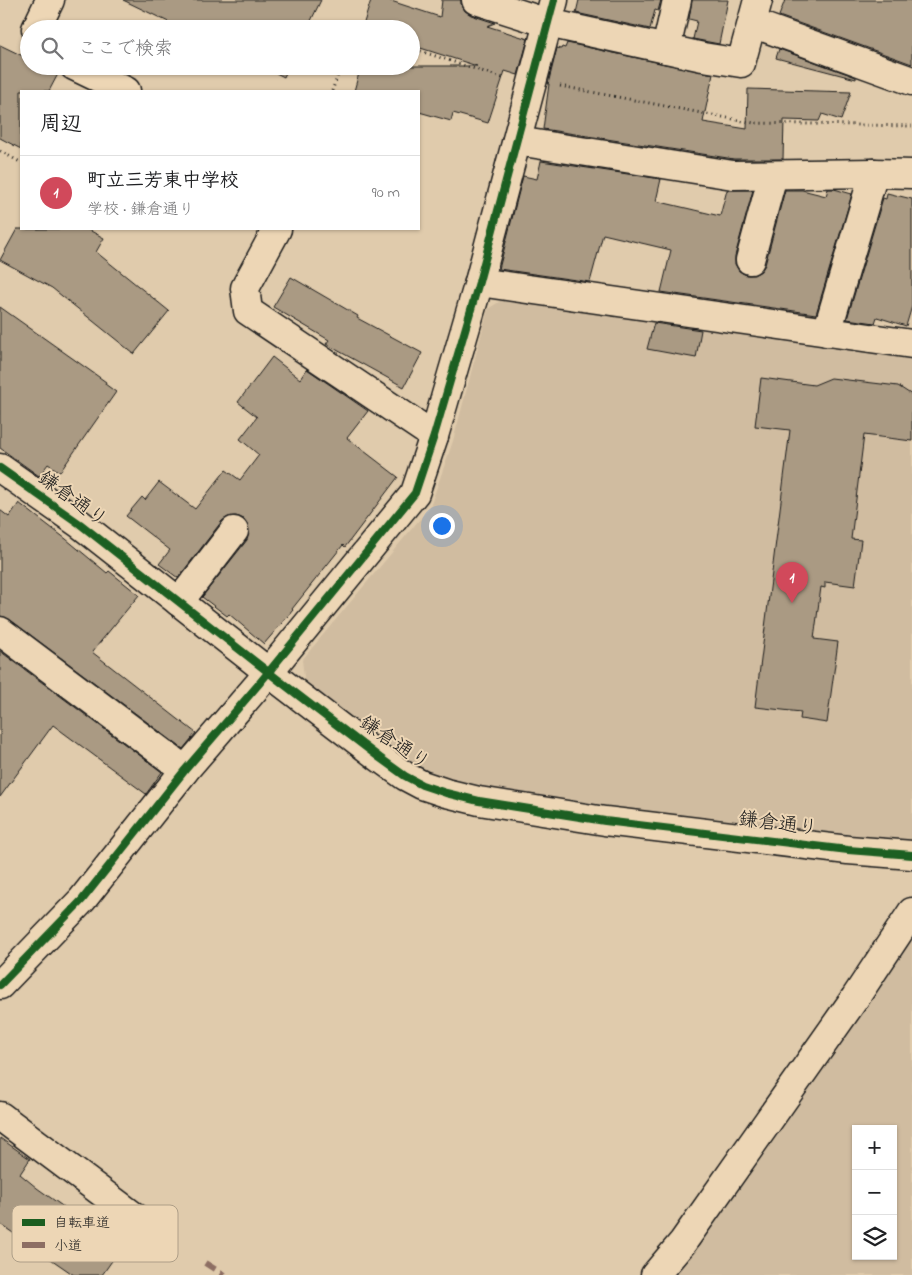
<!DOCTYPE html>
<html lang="ja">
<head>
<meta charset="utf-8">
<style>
  body { margin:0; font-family:"Indie Flower","Klee One",sans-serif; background:#f2f2f2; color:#202124 }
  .controls { position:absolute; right:15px; bottom:15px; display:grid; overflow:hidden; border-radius:0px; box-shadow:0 1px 4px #0004 }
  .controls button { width:45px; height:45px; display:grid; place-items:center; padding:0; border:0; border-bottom:1px solid #e0e0e0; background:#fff; color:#202124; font:25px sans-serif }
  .you { position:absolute; left:441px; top:525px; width:18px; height:18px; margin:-12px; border:4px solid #fff; border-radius:50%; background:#1a73e8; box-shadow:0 0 0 8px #1a73e833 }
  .badge { display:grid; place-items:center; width:32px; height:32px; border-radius:50%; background:#d1495b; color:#fff; font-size:16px; font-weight:700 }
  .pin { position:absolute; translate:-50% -41px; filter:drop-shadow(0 1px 2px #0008) }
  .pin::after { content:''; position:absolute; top:26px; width:18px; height:15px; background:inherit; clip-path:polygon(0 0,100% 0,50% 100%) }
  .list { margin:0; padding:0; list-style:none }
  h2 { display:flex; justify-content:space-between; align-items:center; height:65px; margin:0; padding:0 20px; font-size:21px }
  h2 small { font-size:16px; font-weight:400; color:#757577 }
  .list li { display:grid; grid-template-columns:32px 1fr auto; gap:15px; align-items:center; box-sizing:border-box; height:75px; padding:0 20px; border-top:1px solid #e0e0e0 }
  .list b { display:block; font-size:19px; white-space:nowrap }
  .list p { margin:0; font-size:16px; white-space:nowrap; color:#757577 }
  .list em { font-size:16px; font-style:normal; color:#757577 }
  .icon { flex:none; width:28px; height:28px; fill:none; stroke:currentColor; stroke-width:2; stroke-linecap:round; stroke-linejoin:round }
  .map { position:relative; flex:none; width:912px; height:1275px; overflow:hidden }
  .search { position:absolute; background:#fff; box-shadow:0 1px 4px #0004; left:20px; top:20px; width:400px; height:55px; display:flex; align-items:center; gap:12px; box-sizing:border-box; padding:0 18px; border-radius:28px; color:#757577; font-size:19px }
  .panel { position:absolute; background:#fff; box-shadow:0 1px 4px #0004; left:20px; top:90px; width:400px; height:140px; border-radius:0px }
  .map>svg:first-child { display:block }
  .built { fill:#d0bca0; fill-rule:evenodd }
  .building { fill:#aa9a83; stroke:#1c1c1c }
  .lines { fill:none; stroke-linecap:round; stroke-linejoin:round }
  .minor-casing { stroke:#1c1c1c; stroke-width:31 }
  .path { stroke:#1c1c1c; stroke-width:3; stroke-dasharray:1 4; stroke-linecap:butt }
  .minor { stroke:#edd6b5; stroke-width:28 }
  .quiet { stroke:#8d6e63; stroke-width:6; stroke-dasharray:12 6; stroke-linecap:butt }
  .cycleway-casing { stroke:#edd6b5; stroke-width:11 }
  .cycleway { stroke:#1b5e20; stroke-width:8 }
  .labels { text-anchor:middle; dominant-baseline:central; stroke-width:4; stroke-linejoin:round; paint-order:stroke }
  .street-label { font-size:20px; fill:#1c1c1c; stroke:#edd6b5 }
  .key { fill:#edd6b5; stroke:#ae9e87; stroke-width:1 }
  .key-label { font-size:14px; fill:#1c1c1c }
</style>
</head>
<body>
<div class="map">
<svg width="912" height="1275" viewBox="0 0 912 1275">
  <rect width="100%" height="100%" fill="#e0cbac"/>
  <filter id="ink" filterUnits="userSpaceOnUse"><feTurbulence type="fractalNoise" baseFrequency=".02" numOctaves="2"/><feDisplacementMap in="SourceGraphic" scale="10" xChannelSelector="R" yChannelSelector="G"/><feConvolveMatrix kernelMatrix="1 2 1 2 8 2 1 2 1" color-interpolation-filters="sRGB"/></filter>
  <g filter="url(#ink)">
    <!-- built -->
    <g class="built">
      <polygon points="505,298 912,353 912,841 833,833 705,817 617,809 505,791 440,776 420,768 381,742 305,686 302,660 430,507 453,441 488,309"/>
      <path d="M912 930V1275H673L863 1003ZM856 1129H893V1256H856Z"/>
    </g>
    <!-- building -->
    <g class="building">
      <polygon points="123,0 321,0 307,29 183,29"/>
      <polygon points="371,0 388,0 440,17 442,0 461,0 461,4 465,11 471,15 495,23 487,26 528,39 518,75 505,71 488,123 453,113 451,121 419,112 419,91 354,91 361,66 477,66 411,45 411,29 362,29"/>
      <polygon points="579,0 661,0 658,11 655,10 650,29 576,13"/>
      <polygon points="692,0 728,0 719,44 693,39 697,21 689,19"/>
      <polygon points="785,0 912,0 912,64 779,16"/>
      <polygon points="567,43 713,74 703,122 747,129 748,89 851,92 841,120 822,114 819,121 784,120 783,159 734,159 543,129 549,84 548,84 557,48 561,49 562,47 565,48"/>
      <polygon points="0,45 29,59 29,66 42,66 58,74 49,91 21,91 21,149 0,138"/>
      <polygon points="779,49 856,77 856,79 776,58"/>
      <polygon points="262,66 289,66 284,77"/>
      <polygon points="541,161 661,179 656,201 720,216 727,190 753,190 735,256 735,264 739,271 746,275 754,275 761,271 765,265 785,190 802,190 826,196 828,189 834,189 852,194 816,314 661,292 671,250 603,234 590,282 499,269 523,176 537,179"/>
      <polygon points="887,193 912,199 912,306 906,326 877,317 875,323 847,319 883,198 886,199"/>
      <polygon points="17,229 87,229 104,238 96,252 169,311 134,354 52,288 0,260"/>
      <polygon points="291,277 358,316 357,318 422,353 404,387 326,344 329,340 273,307"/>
      <polygon points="0,307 106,382 105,384 116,392 60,472 48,464 39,476 0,448"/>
      <polygon points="654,323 701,330 696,358 647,349"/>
      <polygon points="272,357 300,379 307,369 368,411 347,438 398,477 345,547 343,545 292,609 293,610 264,644 229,614 227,616 202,597 247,540 249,533 248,525 244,519 236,516 228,517 222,521 178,578 159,564 170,550 126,516 142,497 145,500 159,482 195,509 226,470 240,480 259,455 240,439 257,417 238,402"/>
      <polygon points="761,378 814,385 831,378 898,386 912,395 912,441 864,435 851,539 861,540 855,586 825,582 825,588 821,587 814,639 838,642 827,723 800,719 801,712 755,707 790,430 755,426"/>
      <polygon points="19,503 66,539 107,573 109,571 139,595 92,652 196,733 183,749 9,619 0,616 0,510 9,517"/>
      <polygon points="0,651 162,772 146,794 53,725 0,797"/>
      <polygon points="0,1138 30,1159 20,1174 37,1188 121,1248 102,1275 74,1275 0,1224"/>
    </g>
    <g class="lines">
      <defs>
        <g id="minor">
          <polyline points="476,0 548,23 703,57 741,63 758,0"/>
          <polyline points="752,23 912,81"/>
          <polyline points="36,29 50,0"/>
          <polyline points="666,49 677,0"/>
          <polyline points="74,66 126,91"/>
          <polyline points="517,141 733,175 874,173 912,174"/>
          <polyline points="277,229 245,288 248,311 434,436"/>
          <polyline points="750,260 773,175"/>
          <polyline points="479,282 912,344"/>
          <polyline points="827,332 874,173"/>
          <polyline points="0,468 80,524 281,682 380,758 405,776 422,785 446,793 479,801 605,821 848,850 912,855"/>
          <polyline points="179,602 234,531"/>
          <polyline points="0,631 185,770"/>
          <polyline points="0,985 82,900 185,770 258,685 415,493 434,436 479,282 554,0"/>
          <polyline points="0,1116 144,1224"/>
          <polyline points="655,1275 683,1242 855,998 912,912"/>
        </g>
      </defs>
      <!-- minor casing -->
      <use href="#minor" class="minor-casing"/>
      <!-- path -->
      <g class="path">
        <polyline points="411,48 506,79"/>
        <polyline points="560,86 754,123 912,126"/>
        <polyline points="332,91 341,66"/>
        <polyline points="0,151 20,162 21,161"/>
      </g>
      <!-- minor -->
      <use href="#minor" class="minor"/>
      <!-- quiet -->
      <polyline class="quiet" points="205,1263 224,1275"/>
      <defs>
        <g id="cycleway">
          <polyline points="0,468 80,524 281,682 380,758 405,776 422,785 446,793 479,801 605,821 848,850 912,855"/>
          <polyline points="0,985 82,900 185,770 258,685 415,493 434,436 479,282 554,0"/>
        </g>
      </defs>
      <!-- cycleway casing -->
      <use href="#cycleway" class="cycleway-casing"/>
      <!-- cycleway -->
      <use href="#cycleway" class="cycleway"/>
    </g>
  </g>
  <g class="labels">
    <!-- street labels -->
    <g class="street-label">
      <text transform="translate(72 500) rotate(36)">鎌倉通り</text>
      <text transform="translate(394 744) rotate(34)">鎌倉通り</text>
      <text transform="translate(778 825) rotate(7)">鎌倉通り</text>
    </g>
  </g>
  <!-- legend -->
  <rect x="12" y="1205" width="166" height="57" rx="8" class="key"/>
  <rect x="22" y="1219" width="23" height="7" fill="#1b5e20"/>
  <rect x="22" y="1242" width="23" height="6" fill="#8d6e63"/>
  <g class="key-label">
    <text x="54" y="1227">自転車道</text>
    <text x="54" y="1250">小道</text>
  </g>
</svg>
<div class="controls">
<button>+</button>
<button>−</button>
<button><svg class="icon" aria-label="layers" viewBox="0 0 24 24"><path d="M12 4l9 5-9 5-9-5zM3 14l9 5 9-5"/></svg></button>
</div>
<div class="you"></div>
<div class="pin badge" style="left:792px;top:603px">1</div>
<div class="search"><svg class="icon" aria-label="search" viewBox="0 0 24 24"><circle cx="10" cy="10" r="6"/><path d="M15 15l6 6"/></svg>ここで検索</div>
<section class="panel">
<h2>周辺<small></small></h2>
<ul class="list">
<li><span class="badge">1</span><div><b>町立三芳東中学校</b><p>学校 · 鎌倉通り</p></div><em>90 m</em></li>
</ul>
</section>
</div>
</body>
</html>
